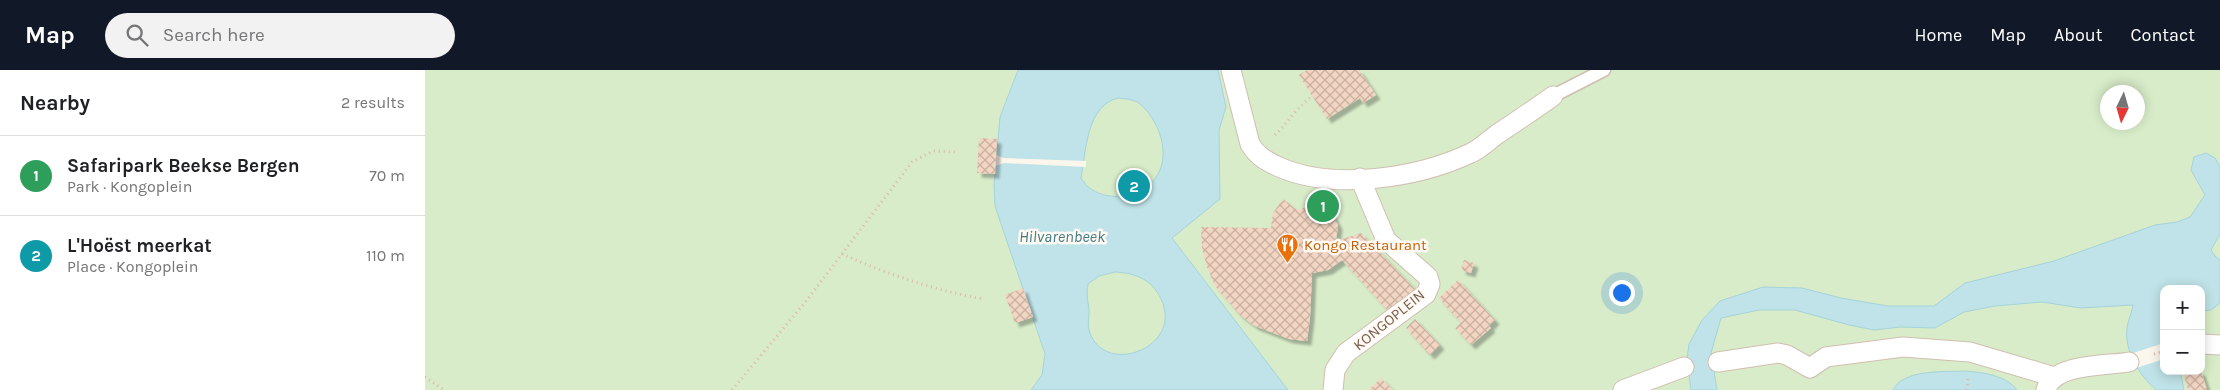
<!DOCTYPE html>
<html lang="en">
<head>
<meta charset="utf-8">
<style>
  body { margin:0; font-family:Karla,sans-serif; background:#f2f2f2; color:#202124 }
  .controls { position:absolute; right:15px; bottom:15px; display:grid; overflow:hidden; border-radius:10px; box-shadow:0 2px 12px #0003 }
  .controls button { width:45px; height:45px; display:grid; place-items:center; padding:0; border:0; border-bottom:1px solid #e0e0e0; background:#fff; color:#202124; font:25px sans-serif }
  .compass { position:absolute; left:1675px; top:15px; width:45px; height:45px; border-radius:50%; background:#fff; box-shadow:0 2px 12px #0003; rotate:185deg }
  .you { position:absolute; left:1196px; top:222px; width:18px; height:18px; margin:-12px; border:4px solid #fff; border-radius:50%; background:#1a73e8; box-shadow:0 0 0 8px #1a73e833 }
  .badge { display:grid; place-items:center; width:32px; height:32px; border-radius:50%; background:#111827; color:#fff; font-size:16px; font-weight:700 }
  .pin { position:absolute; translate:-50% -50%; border:2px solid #fff; box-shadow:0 1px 5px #0006 }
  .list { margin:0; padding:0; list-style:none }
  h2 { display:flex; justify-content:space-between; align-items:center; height:65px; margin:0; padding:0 20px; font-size:21px }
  h2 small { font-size:16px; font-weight:400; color:#757577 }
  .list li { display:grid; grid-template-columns:32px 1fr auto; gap:15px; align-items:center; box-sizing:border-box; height:80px; padding:0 20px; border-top:1px solid #e0e0e0 }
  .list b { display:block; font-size:19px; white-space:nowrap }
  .list p { margin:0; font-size:16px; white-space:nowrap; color:#757577 }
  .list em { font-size:16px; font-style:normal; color:#757577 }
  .icon { flex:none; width:28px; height:28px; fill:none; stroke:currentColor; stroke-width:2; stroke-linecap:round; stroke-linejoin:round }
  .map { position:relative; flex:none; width:1795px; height:320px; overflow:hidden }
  header { display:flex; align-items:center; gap:30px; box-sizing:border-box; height:70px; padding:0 25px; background:#111827; color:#fff }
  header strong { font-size:24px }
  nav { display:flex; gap:28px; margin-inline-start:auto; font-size:18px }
  .search { width:350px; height:45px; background:#f2f2f2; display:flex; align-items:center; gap:12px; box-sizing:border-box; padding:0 18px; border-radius:28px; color:#757577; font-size:19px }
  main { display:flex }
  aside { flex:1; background:#fff }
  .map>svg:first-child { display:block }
  .park { fill:#d8ecc9; fill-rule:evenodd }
  .water { fill:#bfe3e8; stroke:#a5d3da; fill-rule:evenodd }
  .pier { fill:#fdf6ec }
  .building { fill:url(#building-cross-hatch); filter:url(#shadow) }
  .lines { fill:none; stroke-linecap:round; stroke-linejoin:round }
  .service-casing { stroke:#d1beb0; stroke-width:15 }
  .pedestrian-casing { stroke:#d1beb0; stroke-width:21 }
  .path { stroke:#d9b8a5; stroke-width:3; stroke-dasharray:1 4; stroke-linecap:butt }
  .service { stroke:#fff; stroke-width:12 }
  .pedestrian { stroke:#fff; stroke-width:19 }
  .labels { text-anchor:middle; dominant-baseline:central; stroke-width:5; stroke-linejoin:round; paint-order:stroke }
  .food-label { font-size:15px; fill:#c56008; stroke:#fffaf3; text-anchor:start }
  .street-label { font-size:15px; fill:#7a5c4d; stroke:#fffaf3 }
  .water-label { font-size:16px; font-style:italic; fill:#437c86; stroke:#fffaf3 }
</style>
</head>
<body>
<header>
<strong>Map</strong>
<div class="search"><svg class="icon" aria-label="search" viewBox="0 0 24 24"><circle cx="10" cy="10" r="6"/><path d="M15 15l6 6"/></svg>Search here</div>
<nav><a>Home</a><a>Map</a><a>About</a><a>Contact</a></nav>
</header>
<main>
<aside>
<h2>Nearby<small>2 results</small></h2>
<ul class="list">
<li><span class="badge" style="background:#2e9e5b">1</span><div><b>Safaripark Beekse Bergen</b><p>Park · Kongoplein</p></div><em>70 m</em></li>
<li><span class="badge" style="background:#0f9aa8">2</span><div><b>L'Hoëst meerkat</b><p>Place · Kongoplein</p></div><em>110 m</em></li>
</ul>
</aside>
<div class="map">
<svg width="1795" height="320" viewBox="0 0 1795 320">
  <defs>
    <pattern id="building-cross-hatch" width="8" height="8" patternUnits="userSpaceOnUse" patternTransform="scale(1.25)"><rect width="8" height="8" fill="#f3d5c3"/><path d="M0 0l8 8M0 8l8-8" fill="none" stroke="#cab0a1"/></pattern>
    <filter id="shadow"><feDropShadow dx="4.5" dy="4.5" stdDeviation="1" flood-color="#0004"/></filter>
  </defs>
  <rect width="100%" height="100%" fill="#fdf6ec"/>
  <!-- park -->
  <path class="park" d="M0 0H1795V320H0ZM1682 22H1712V52H1682ZM1739 219H1776V301H1739Z"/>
  <!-- water -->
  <g class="water">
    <path d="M593 0H793L801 37 794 60 795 129 747 168 863 320H606L617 305 620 284 570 136 569 115 575 47ZM693 28C700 29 709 29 715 34 732 48 744 78 735 100 725 125 688 134 666 119 662 117 659 112 656 108 661 82 661 36 693 28ZM690 202C710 203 727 209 736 229 759 277 681 307 665 263 662 255 664 249 664 241 663 231 661 224 663 214L674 206Z"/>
    <path d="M1781 83 1790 88 1795 97V164L1786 180 1790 186 1795 190V233L1786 240 1776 241V219H1739V301H1755L1759 320H1731C1714 305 1699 281 1702 258 1703 250 1707 242 1708 235L1656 238 1617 232 1570 236 1539 242 1510 258 1475 257 1449 260 1424 255 1370 240H1334L1296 248 1286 283 1292 320H1266L1262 289 1264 274 1277 250 1295 231 1338 217 1377 218 1416 228 1463 236H1509L1540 213 1629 191 1730 155 1752 152 1765 147 1780 125 1766 100 1769 87Z"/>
    <path d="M1539 301C1556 302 1581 305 1592 320H1468C1478 299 1519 302 1539 301Z"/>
  </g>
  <!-- pier -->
  <g class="pier">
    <polygon points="571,85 579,88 661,91 661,97 579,93 570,96"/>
    <polygon points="1739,273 1739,289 1711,298 1702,285"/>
  </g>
  <!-- building -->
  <g class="building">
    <polygon points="882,0 934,0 951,25 938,33 935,28 902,49 874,5"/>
    <polygon points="554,68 572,69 570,104 552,103"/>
    <polygon points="858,129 872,140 888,135 895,136 907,144 913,155 911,171 936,163 990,219 964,242 917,190 903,200 887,203 885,247 882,271 864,269 830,256 815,245 790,216 782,197 777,178 776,157 846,158 848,143"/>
    <polygon points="1039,190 1049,193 1046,203 1036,200"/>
    <polygon points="1033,210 1070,250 1064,256 1066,258 1046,275 1030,258 1036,253 1014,228"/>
    <polygon points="598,218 608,247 590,253 580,225"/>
    <polygon points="990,249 1015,275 1005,285 981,258"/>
    <polygon points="1758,301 1776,301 1782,320 1763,320"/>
    <polygon points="956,308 968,320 944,320"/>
  </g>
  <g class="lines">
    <defs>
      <polyline id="service" points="1128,26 1179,0"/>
      <g id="pedestrian">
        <path d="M806 0 825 74C832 86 841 91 854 97 909 121 993 108 1046 83 1055 79 1063 71 1071 65 1090 52 1109 40 1128 26"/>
        <polyline points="1776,274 1795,275"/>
        <polyline points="1293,292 1353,283 1362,285 1385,298 1401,287 1478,277 1545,282 1630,307"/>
        <polyline points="908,320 910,300 921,283 1001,224 1005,214 1003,207 961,170 935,108"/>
        <polyline points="1198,320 1259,297"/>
        <path d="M1621 320C1628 293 1682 296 1704 292"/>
      </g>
    </defs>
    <!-- service casing -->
    <use href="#service" class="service-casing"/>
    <!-- pedestrian casing -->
    <use href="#pedestrian" class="pedestrian-casing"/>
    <!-- path -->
    <g class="path">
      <path d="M850 65C862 54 871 38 885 28"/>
      <path d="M417 184C462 204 509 220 558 229"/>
      <polyline points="1729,284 1739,281"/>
      <polyline points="0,307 19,320"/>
      <polyline points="307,320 382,230 487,92 508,81 532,82"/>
      <polyline points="1542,320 1543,308"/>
    </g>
    <!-- service -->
    <use href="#service" class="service"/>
    <!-- pedestrian -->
    <use href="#pedestrian" class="pedestrian"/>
  </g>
  <!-- icons -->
  <defs>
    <symbol id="restaurant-pin" viewBox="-11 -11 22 30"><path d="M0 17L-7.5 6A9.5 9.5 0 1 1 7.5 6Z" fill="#e8710a" stroke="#fffaf3"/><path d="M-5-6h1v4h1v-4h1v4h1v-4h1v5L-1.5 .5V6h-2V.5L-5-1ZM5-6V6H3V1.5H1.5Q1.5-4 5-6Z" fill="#fff"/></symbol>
  </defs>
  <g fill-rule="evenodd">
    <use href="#restaurant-pin" x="850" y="162" width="25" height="34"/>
  </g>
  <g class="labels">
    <!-- food labels -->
    <g class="food-label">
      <text x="879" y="175">Kongo Restaurant</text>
    </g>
    <!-- street labels -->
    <g class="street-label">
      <text transform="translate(964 250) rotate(-39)">KONGOPLEIN</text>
    </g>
    <!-- water labels -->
    <g class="water-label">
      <text x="637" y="166">Hilvarenbeek</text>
    </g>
  </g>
</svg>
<div class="controls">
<button>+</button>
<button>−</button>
</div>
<svg class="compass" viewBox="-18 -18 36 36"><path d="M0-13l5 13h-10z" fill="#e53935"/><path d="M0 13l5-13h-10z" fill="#757577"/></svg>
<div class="you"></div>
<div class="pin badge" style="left:898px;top:136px;background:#2e9e5b">1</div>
<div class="pin badge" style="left:709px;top:116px;background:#0f9aa8">2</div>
</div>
</main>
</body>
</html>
